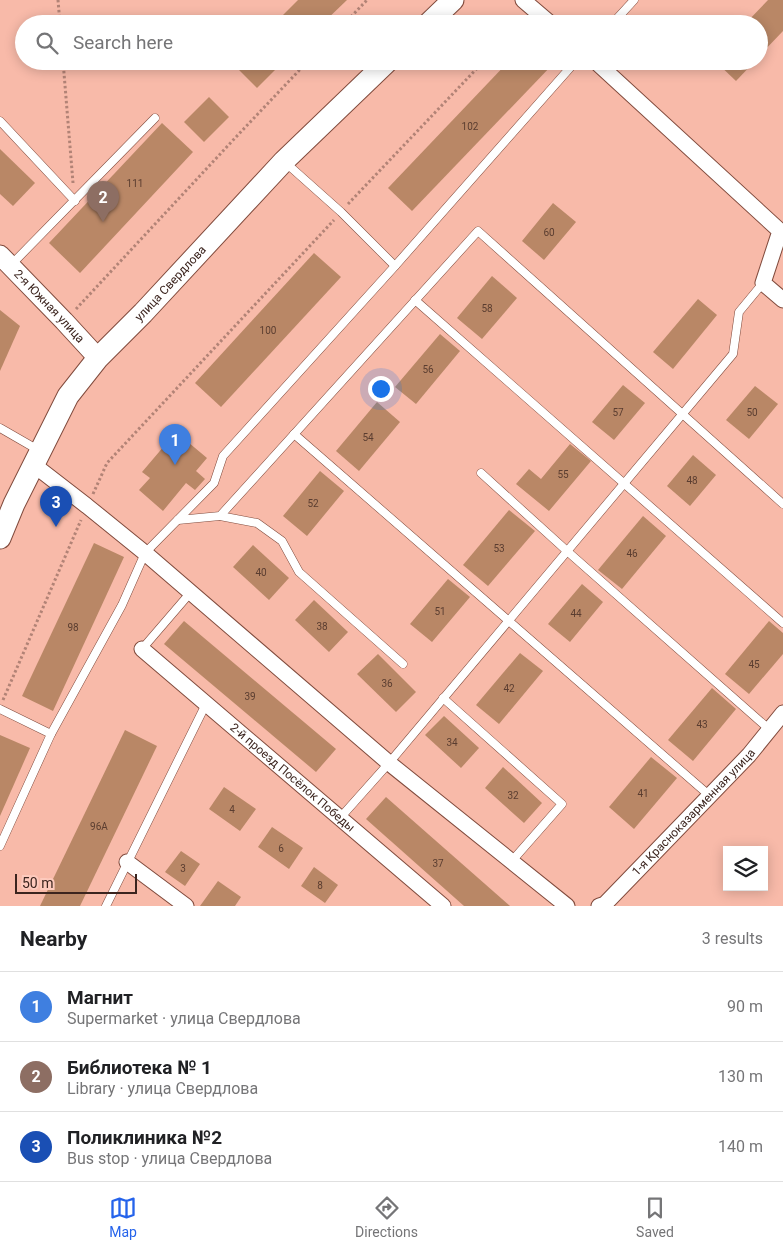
<!DOCTYPE html>
<html lang="en">
<head>
<meta charset="utf-8">
<style>
  body { margin:0; font-family:Roboto,sans-serif; background:#f6f6f6; color:#202124 }
  .controls { position:absolute; right:15px; bottom:15px; display:grid; overflow:hidden; border-radius:0px; box-shadow:0 2px 12px #0003 }
  .controls button { width:45px; height:45px; display:grid; place-items:center; padding:0; border:0; border-bottom:1px solid #e0e0e0; background:#fff; color:#202124; font:25px sans-serif }
  .scale { position:absolute; left:15px; bottom:12px; width:122px; box-sizing:border-box; padding-left:5px; border:2px solid #3b241e; border-top:0; font-size:14px; line-height:18px; white-space:nowrap; color:#3b241e; -webkit-text-stroke:4px #fdcabd; paint-order:stroke }
  .you { position:absolute; left:380px; top:388px; width:18px; height:18px; margin:-12px; border:4px solid #fff; border-radius:50%; background:#1a73e8; box-shadow:0 0 0 8px #1a73e833 }
  .badge { display:grid; place-items:center; width:32px; height:32px; border-radius:50%; background:#2563eb; color:#fff; font-size:16px; font-weight:700 }
  .pin { position:absolute; translate:-50% -41px; filter:drop-shadow(0 1px 2px #0008) }
  .pin::after { content:''; position:absolute; top:26px; width:18px; height:15px; background:inherit; clip-path:polygon(0 0,100% 0,50% 100%) }
  .list { margin:0; padding:0; list-style:none }
  h2 { display:flex; justify-content:space-between; align-items:center; height:65px; margin:0; padding:0 20px; font-size:21px }
  h2 small { font-size:16px; font-weight:400; color:#757577 }
  .list li { display:grid; grid-template-columns:32px 1fr auto; gap:15px; align-items:center; box-sizing:border-box; height:70px; padding:0 20px; border-top:1px solid #e0e0e0 }
  .list b { display:block; font-size:19px; white-space:nowrap }
  .list p { margin:0; font-size:16px; white-space:nowrap; color:#757577 }
  .list em { font-size:16px; font-style:normal; color:#757577 }
  .icon { flex:none; width:28px; height:28px; fill:none; stroke:currentColor; stroke-width:2; stroke-linecap:round; stroke-linejoin:round }
  .map { position:relative; flex:none; width:783px; height:906px; overflow:hidden }
  .search { position:absolute; background:#fff; box-shadow:0 2px 12px #0003; left:15px; right:15px; top:15px; height:55px; display:flex; align-items:center; gap:12px; box-sizing:border-box; padding:0 18px; border-radius:28px; color:#757577; font-size:19px }
  .sheet { height:275px; background:#fff }
  nav { display:flex; justify-content:space-around; align-items:center; box-sizing:border-box; height:70px; border-top:1px solid #e0e0e0; background:#fff; font-size:14px; color:#757577 }
  nav a { display:grid; justify-items:center; gap:2px }
  nav .on { color:#2563eb }
  .map>svg:first-child { display:block }
  .building { fill:#b98766 }
  .lines { fill:none; stroke-linecap:round; stroke-linejoin:round }
  .service-casing { stroke:#814b3d; stroke-width:9 }
  .minor-casing { stroke:#814b3d; stroke-width:17 }
  .tertiary-casing { stroke:#814b3d; stroke-width:21 }
  .secondary-casing { stroke:#814b3d; stroke-width:23 }
  .path { stroke:#b28376; stroke-width:3; stroke-dasharray:2.5 2.5; stroke-linecap:butt }
  .service { stroke:#fff; stroke-width:8 }
  .minor { stroke:#fff; stroke-width:15 }
  .tertiary { stroke:#fff; stroke-width:19 }
  .secondary { stroke:#fff; stroke-width:21 }
  .labels { text-anchor:middle; dominant-baseline:central; stroke-width:5; stroke-linejoin:round; paint-order:stroke }
  .number-label { font-size:10px; fill:#5a3d30 }
  .street-label { font-size:12px; fill:#3b241e; stroke:#fdcabd }
</style>
</head>
<body>
<div class="map">
<svg width="783" height="906" viewBox="0 0 783 906">
  <rect width="100%" height="100%" fill="#f8baa9"/>
  <!-- building -->
  <g class="building">
    <polygon points="298,0 347,0 322,24 274,24"/>
    <polygon points="768,0 783,0 783,31 759,56 759,24 745,24"/>
    <polygon points="235,61 284,61 257,88 233,64"/>
    <polygon points="509,61 550,61 553,64 412,211 388,188"/>
    <polygon points="715,61 755,61 736,81"/>
    <polygon points="209,97 229,117 204,142 184,122"/>
    <polygon points="162,123 193,152 80,273 49,243"/>
    <polygon points="0,149 35,183 13,206 0,194"/>
    <polygon points="553,203 576,222 544,260 522,241"/>
    <polygon points="314,253 341,277 221,407 195,383"/>
    <polygon points="492,276 517,298 482,339 457,318"/>
    <polygon points="698,299 717,315 673,369 653,352"/>
    <polygon points="0,310 20,326 0,371"/>
    <polygon points="440,334 460,351 416,404 395,387"/>
    <polygon points="623,385 645,403 614,440 592,422"/>
    <polygon points="755,386 778,404 749,439 726,420"/>
    <polygon points="377,402 400,422 359,471 336,451"/>
    <polygon points="176,432 207,458 196,471 205,479 195,490 186,483 163,511 139,490 150,478 142,472"/>
    <polygon points="570,444 591,461 549,511 516,484 529,469 541,479"/>
    <polygon points="693,455 716,475 690,506 667,486"/>
    <polygon points="320,471 344,491 307,536 283,516"/>
    <polygon points="509,510 535,531 488,586 463,565"/>
    <polygon points="643,516 666,536 622,589 598,570"/>
    <polygon points="94,543 124,557 53,711 22,696"/>
    <polygon points="253,545 289,578 269,600 233,567"/>
    <polygon points="448,579 470,597 432,642 410,624"/>
    <polygon points="582,584 603,602 570,642 548,624"/>
    <polygon points="314,600 348,632 329,652 295,620"/>
    <polygon points="184,621 336,749 316,772 164,644"/>
    <polygon points="769,621 783,633 783,654 749,694 725,674"/>
    <polygon points="520,653 543,671 499,724 476,705"/>
    <polygon points="378,654 416,692 396,712 357,674"/>
    <polygon points="712,688 736,709 693,761 668,740"/>
    <polygon points="444,716 479,748 461,768 425,735"/>
    <polygon points="125,730 157,746 80,906 40,906"/>
    <polygon points="0,735 30,748 0,816"/>
    <polygon points="651,757 677,778 634,829 609,807"/>
    <polygon points="503,767 542,803 524,823 485,788"/>
    <polygon points="224,787 256,809 240,831 209,809"/>
    <polygon points="386,797 510,906 464,906 366,819"/>
    <polygon points="272,827 303,848 289,869 258,847"/>
    <polygon points="181,851 200,864 185,886 165,872"/>
    <polygon points="314,867 338,885 325,903 301,886"/>
    <polygon points="218,881 241,897 235,906 200,906"/>
  </g>
  <g class="lines">
    <defs>
      <g id="service">
        <polyline points="612,24 634,0"/>
        <polyline points="0,121 75,201"/>
        <polyline points="286,163 341,212 395,266"/>
        <polyline points="11,265 155,118"/>
        <polyline points="415,300 783,623"/>
        <polyline points="0,428 40,451"/>
        <polyline points="294,434 710,796"/>
        <polyline points="481,473 567,551 770,730"/>
        <polyline points="220,516 257,523 282,541 299,572 403,664"/>
        <polyline points="178,520 220,516 478,231 783,504"/>
        <polyline points="142,649 191,592"/>
        <polyline points="443,698 562,804 511,862"/>
        <polyline points="0,709 51,734"/>
        <polyline points="340,818 389,763 733,354 739,312 763,283"/>
        <polyline points="0,846 51,734 122,605 145,553 214,483 223,456 395,266 576,61"/>
        <polyline points="106,906 206,704"/>
      </g>
      <g id="minor">
        <polyline points="523,0 551,24"/>
        <polyline points="595,61 780,231 763,283 783,300"/>
        <polyline points="34,465 87,506 145,553 389,763 567,906"/>
        <path id="s1" d="M142 649 443 906"/>
        <polyline points="127,862 186,906"/>
        <path id="s2" d="M599 906 605 904 749 755 783 713"/>
      </g>
      <g id="tertiary">
        <path id="s3" d="M0 255 64 321 98 358"/>
      </g>
      <g id="secondary">
        <polyline points="428,24 453,0"/>
        <path id="s4" d="M0 538 14 504 68 396 98 358 143 313 284 161 388 61"/>
      </g>
    </defs>
    <!-- service casing -->
    <use href="#service" class="service-casing"/>
    <!-- minor casing -->
    <use href="#minor" class="minor-casing"/>
    <!-- tertiary casing -->
    <use href="#tertiary" class="tertiary-casing"/>
    <!-- secondary casing -->
    <use href="#secondary" class="secondary-casing"/>
    <!-- path -->
    <g class="path">
      <polyline points="58,0 60,24"/>
      <polyline points="344,24 367,0"/>
      <polyline points="519,24 524,19"/>
      <polyline points="63,61 73,183"/>
      <polyline points="348,204 484,61"/>
      <polyline points="76,309 236,137 308,61"/>
      <polyline points="93,494 107,463 334,220"/>
      <polyline points="3,700 81,520"/>
    </g>
    <!-- service -->
    <use href="#service" class="service"/>
    <!-- minor -->
    <use href="#minor" class="minor"/>
    <!-- tertiary -->
    <use href="#tertiary" class="tertiary"/>
    <!-- secondary -->
    <use href="#secondary" class="secondary"/>
  </g>
  <g class="labels">
    <!-- number labels -->
    <g class="number-label">
      <text x="470" y="126">102</text>
      <text x="135" y="183">111</text>
      <text x="549" y="232">60</text>
      <text x="487" y="308">58</text>
      <text x="268" y="330">100</text>
      <text x="428" y="369">56</text>
      <text x="618" y="412">57</text>
      <text x="752" y="412">50</text>
      <text x="368" y="437">54</text>
      <text x="563" y="474">55</text>
      <text x="692" y="480">48</text>
      <text x="313" y="503">52</text>
      <text x="499" y="548">53</text>
      <text x="632" y="553">46</text>
      <text x="261" y="572">40</text>
      <text x="440" y="611">51</text>
      <text x="576" y="613">44</text>
      <text x="322" y="626">38</text>
      <text x="73" y="627">98</text>
      <text x="754" y="664">45</text>
      <text x="387" y="683">36</text>
      <text x="509" y="688">42</text>
      <text x="250" y="696">39</text>
      <text x="702" y="724">43</text>
      <text x="452" y="742">34</text>
      <text x="643" y="793">41</text>
      <text x="513" y="795">32</text>
      <text x="232" y="809">4</text>
      <text x="99" y="826">96А</text>
      <text x="281" y="848">6</text>
      <text x="438" y="863">37</text>
      <text x="183" y="868">3</text>
      <text x="320" y="885">8</text>
    </g>
    <!-- street labels -->
    <g class="street-label">
      <text stroke="none"><textPath href="#s4" startOffset="310">улица Свердлова</textPath></text>
      <text stroke="none"><textPath href="#s3" startOffset="71">2-я Южная улица</textPath></text>
      <text stroke="none"><textPath href="#s1" startOffset="198">2-й проезд Посёлок Победы</textPath></text>
      <text stroke="none"><textPath href="#s2" startOffset="134">1-я Красноказарменная улица</textPath></text>
    </g>
  </g>
</svg>
<div class="controls">
<button><svg class="icon" aria-label="layers" viewBox="0 0 24 24"><path d="M12 4l9 5-9 5-9-5zM3 14l9 5 9-5"/></svg></button>
</div>
<div class="scale">50 m</div>
<div class="you"></div>
<div class="pin badge" style="left:175px;top:465px;background:#3f7fe0">1</div>
<div class="pin badge" style="left:103px;top:222px;background:#8d6e63">2</div>
<div class="pin badge" style="left:56px;top:527px;background:#1a4fb4">3</div>
<div class="search"><svg class="icon" aria-label="search" viewBox="0 0 24 24"><circle cx="10" cy="10" r="6"/><path d="M15 15l6 6"/></svg>Search here</div>
</div>
<section class="sheet">
<h2>Nearby<small>3 results</small></h2>
<ul class="list">
<li><span class="badge" style="background:#3f7fe0">1</span><div><b>Магнит</b><p>Supermarket · улица Свердлова</p></div><em>90 m</em></li>
<li><span class="badge" style="background:#8d6e63">2</span><div><b>Библиотека № 1</b><p>Library · улица Свердлова</p></div><em>130 m</em></li>
<li><span class="badge" style="background:#1a4fb4">3</span><div><b>Поликлиника №2</b><p>Bus stop · улица Свердлова</p></div><em>140 m</em></li>
</ul>
</section>
<nav>
<a class="on"><svg class="icon" aria-label="map" viewBox="0 0 24 24"><path d="M3 6l6-2 6 2 6-2v14l-6 2-6-2-6 2zM9 4v14M15 6v14"/></svg>Map</a>
<a><svg class="icon" aria-label="directions" viewBox="0 0 24 24"><path d="M12 3l9 9-9 9-9-9zM9 14v-3h6M13 9l2 2-2 2"/></svg>Directions</a>
<a><svg class="icon" aria-label="saved" viewBox="0 0 24 24"><path d="M7 4h10v16l-5-4-5 4z"/></svg>Saved</a>
</nav>
</body>
</html>
